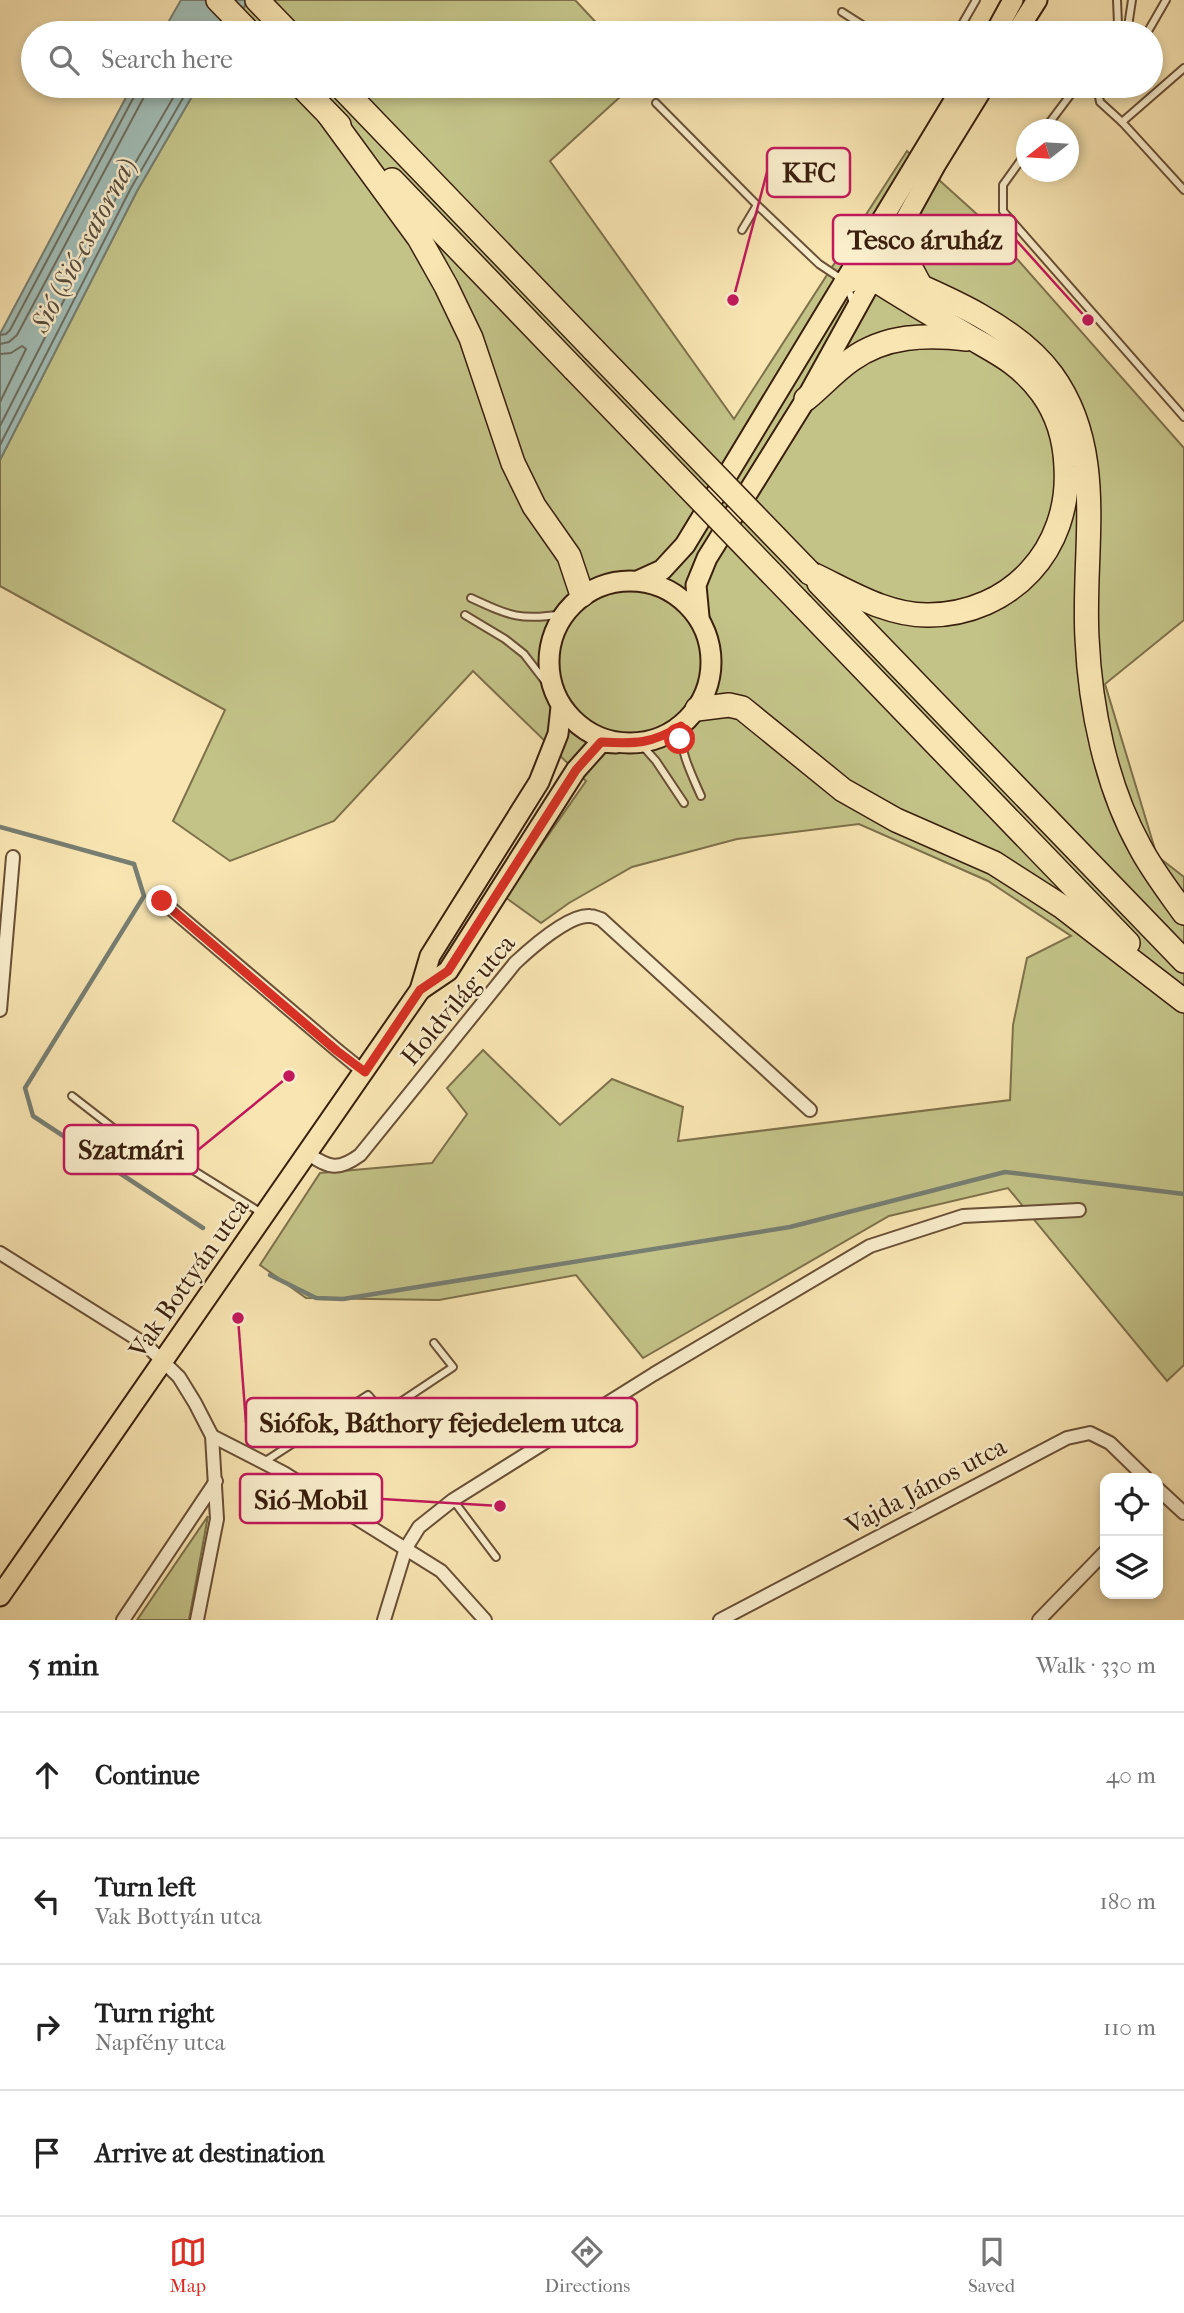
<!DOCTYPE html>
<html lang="en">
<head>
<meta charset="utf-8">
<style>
  body { margin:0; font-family:"IM FELL French Canon",serif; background:#f6f6f6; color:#222 }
  .controls { position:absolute; right:21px; bottom:21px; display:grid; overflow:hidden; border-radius:14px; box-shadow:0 4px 10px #0003 }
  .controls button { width:63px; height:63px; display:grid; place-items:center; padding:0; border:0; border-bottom:2px solid #e0e0e0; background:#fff; color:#222; font:35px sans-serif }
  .compass { position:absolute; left:1016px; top:119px; width:63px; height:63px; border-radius:50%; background:#fff; box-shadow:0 4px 10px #0003; rotate:253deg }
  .stop { position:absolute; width:21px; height:21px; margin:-16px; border:5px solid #d93025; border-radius:50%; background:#fff }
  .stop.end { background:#d93025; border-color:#fff; box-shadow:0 2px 7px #0008 }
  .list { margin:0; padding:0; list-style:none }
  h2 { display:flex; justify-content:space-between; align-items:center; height:91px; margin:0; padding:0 28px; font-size:30px }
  h2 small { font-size:23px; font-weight:400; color:#767676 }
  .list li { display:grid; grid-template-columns:46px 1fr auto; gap:21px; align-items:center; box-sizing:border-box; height:126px; padding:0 28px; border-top:2px solid #e0e0e0 }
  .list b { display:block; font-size:26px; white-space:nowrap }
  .list p { margin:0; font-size:23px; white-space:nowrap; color:#767676 }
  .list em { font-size:23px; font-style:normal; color:#767676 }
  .icon { flex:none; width:38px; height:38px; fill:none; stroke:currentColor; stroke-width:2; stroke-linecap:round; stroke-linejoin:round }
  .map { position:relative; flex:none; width:1184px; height:1620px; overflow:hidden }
  .search { position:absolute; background:#fff; box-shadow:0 4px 10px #0003; left:21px; right:21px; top:21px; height:77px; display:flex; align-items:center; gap:18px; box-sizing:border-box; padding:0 24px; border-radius:38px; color:#767676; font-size:26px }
  .sheet { height:595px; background:#fff }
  nav { display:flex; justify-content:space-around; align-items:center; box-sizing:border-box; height:98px; border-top:2px solid #e0e0e0; background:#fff; font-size:19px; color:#767676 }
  nav a { display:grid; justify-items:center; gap:4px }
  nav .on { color:#d93025 }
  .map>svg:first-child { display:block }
  .green { fill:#c3c388; stroke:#7e714a; stroke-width:2 }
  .water { fill:#a1bdb6; stroke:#777e72; stroke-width:2 }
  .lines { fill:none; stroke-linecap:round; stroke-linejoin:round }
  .shore { stroke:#6d6e61; stroke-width:2 }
  .stream { stroke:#777e72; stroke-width:4.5 }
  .lane-casing { stroke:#695036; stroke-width:10 }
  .street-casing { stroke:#695036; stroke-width:16 }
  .primary-casing { stroke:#391f0c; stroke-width:23 }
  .highway-casing { stroke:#391f0c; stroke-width:26 }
  .lane { stroke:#faeecd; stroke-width:6 }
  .street { stroke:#faeecd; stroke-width:12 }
  .primary { stroke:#f8e5b2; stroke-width:19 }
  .highway { stroke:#f8e5b2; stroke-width:23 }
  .highway-bridge-casing { stroke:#391f0c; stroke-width:26; stroke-linecap:butt }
  .highway-bridge { stroke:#f8e5b2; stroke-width:23 }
  .route { stroke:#d93025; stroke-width:9 }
  .labels { text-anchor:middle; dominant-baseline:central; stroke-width:5; stroke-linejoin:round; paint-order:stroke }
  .street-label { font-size:26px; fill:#391f0c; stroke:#faeecd }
  .water-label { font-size:28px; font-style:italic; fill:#584e3f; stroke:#faeecd }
  .leader { fill:none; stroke:#c2185b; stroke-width:2.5 }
  .callout-dot { fill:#c2185b; stroke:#faeecd; stroke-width:2.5 }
  .callout { fill:#faeecd; stroke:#c2185b; stroke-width:2.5 }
  .callout-label { font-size:28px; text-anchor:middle; font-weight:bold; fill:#391f0c }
</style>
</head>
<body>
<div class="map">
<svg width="1184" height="1620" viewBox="0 0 1184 1620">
  <rect width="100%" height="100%" fill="#f8e5b2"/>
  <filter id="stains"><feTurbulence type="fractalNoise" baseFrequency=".00286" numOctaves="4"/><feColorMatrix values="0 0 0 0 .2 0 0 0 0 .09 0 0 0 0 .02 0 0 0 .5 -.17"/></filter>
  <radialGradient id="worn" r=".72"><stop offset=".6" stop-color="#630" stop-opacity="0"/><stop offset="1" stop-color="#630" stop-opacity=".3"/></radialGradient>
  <!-- green -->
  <g class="green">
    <polygon points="248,0 575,0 606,33 229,33"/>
    <polygon points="198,86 632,86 550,161 734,419 907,151 980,217 1184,448 1184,620 1105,684 1157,856 1184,877 1184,1365 1167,1381 1008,1188 889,1216 643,1358 576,1275 439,1300 306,1298 260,1265 320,1173 432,1163 467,1114 447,1088 483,1050 560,1125 612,1079 683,1107 678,1141 1010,1100 1013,1025 1027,958 1071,936 988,881 859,824 737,839 632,867 569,903 541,923 505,897 586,781 473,671 334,821 230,861 173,821 225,710 0,586 0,460 137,191"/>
    <polygon points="208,1516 189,1620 137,1620"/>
  </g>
  <!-- water -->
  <g class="water">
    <polygon points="181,0 248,0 229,33 162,33"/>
    <polygon points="132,86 198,86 137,191 0,460 0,334"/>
  </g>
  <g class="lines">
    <!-- shore -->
    <g class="shore">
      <polyline points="0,335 6,334 10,330 137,91 138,86"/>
      <polyline points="0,344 9,342 17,335 145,95 146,86"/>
      <polyline points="0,354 11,353 22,346 26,349 0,402"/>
      <polyline points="0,426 123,184 180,86"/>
      <polyline points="0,445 131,188 190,86"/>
    </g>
    <!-- stream -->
    <g class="stream">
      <polyline points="0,827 134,864 144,896 25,1088 33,1116 203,1228"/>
      <polyline points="270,1275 316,1298 343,1299 790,1227 1005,1172 1184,1194"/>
    </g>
    <defs>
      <g id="lane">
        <polyline points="842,12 875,33"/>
        <polyline points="957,33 976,0"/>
        <polyline points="1114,33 1118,24 1117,0"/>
        <polyline points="1127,33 1132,0"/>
        <polyline points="1147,33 1166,0"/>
        <polyline points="1097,86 1100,102 1122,122 1184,190"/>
        <polyline points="656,103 757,205 819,264 846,282 853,303"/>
        <polyline points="1122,122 1184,68"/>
        <polyline points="1044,130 1077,86"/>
        <polyline points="1026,153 1003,185 1003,211 1184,417"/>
        <polyline points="742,230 757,205"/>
        <path d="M471 598C510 616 521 621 563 614"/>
        <polyline points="465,615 505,639 524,654 554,693"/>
        <path d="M681 726C679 750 691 773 701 796"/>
        <polyline points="640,743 656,761 684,803"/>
        <polyline points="72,1096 148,1155 164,1152 260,1212"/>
        <polyline points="264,1462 368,1395 384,1413 453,1367 434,1343"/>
        <polyline points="453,1500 496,1557"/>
      </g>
      <g id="street">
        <polyline points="162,901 337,1050 364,1072"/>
        <polyline points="0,1010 13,857"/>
        <path d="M308 1154C330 1168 338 1171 360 1155L515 963C530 949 569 914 590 916 594 916 597 918 601 919L810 1110"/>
        <polyline points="0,1253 145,1344 179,1377 195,1403 212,1436 217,1519 197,1620"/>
        <polyline points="212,1436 284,1473 441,1571 485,1620"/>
        <polyline points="1158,1489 1184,1513"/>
        <polyline points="123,1620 216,1481"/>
        <polyline points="384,1620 406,1548 419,1527 453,1500 654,1374 870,1246 963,1216 1079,1210"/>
        <polyline points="720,1620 1067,1438 1090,1433 1110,1443 1146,1478"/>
        <polyline points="1039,1620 1105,1552"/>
      </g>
      <g id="primary">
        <polyline points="995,33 1013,0"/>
        <polyline points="1016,33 1037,0"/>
        <polyline points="640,580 662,570 685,545 963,86"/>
        <circle cx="630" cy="662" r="81"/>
        <polyline points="699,617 696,585 707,558 806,399 936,164 984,86"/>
        <polyline points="420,990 448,971 576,770 601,742 616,743"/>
        <polyline points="0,1596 420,990 430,956 539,782 558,734 561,707"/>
      </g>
      <g id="highway">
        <polyline points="218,0 250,33"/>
        <polyline points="257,0 289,33"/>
        <polyline points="301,86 339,125"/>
        <polyline points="340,86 594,350"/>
        <polyline points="329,115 419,238 446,286 471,338 513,463 534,506 569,556 582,595"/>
        <polyline points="392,180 574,369"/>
        <polyline points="899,233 905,257 921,287"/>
        <path d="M846 282 878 268C936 293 1014 323 1052 375 1108 452 1082 549 1087 638 1090 707 1106 786 1140 847 1152 870 1169 892 1184 913"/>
        <path d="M806 399C821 387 835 371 851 360 885 335 927 334 967 339"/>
        <path d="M810 573C847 590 886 616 929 615 1011 614 1071 549 1066 467 1065 440 1058 415 1042 393 1017 360 996 353 963 333 932 315 902 297 872 278L864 251"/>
        <polyline points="819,583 1184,961"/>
        <polyline points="802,605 1128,943"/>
        <polyline points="697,709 729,705 742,708 843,790 896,820 994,863 1061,906 1184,1001"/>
      </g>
    </defs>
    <!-- lane casing -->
    <use href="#lane" class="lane-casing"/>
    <!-- street casing -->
    <use href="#street" class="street-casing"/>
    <!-- primary casing -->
    <use href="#primary" class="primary-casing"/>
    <!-- highway casing -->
    <use href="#highway" class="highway-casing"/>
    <!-- lane -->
    <use href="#lane" class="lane"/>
    <!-- street -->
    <use href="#street" class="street"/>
    <!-- primary -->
    <use href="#primary" class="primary"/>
    <!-- highway -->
    <use href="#highway" class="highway"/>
    <defs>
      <g id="highway-bridge">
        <polyline points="594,350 810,573"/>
        <polyline points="574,369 802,605"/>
      </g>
    </defs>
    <!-- highway-bridge casing -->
    <use href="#highway-bridge" class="highway-bridge-casing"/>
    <!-- highway-bridge -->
    <use href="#highway-bridge" class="highway-bridge"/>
  </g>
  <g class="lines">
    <!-- route -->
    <path class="route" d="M162 901 337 1051 365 1072 420 990 448 971 576 770 601 742C636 744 651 744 681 726L680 739"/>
  </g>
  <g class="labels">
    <!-- street labels -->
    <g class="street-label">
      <text transform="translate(458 1000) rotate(-50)">Holdvilág utca</text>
      <text transform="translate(189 1278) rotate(-55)">Vak Bottyán utca</text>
      <text transform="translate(926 1486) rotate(-28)">Vajda János utca</text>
    </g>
    <!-- water labels -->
    <g class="water-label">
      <text transform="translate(83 245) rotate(-62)">Sió (Sió-csatorna)</text>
    </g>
  </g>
  <!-- callouts -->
  <path class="leader" d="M733 300L767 172M1088 320L1016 240M289 1076L198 1150M238 1318L246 1423M500 1506L382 1499"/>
  <g class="callout-dot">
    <circle cx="733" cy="300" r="7"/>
    <circle cx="1088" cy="320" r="7"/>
    <circle cx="289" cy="1076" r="7"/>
    <circle cx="238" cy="1318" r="7"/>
    <circle cx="500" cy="1506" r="7"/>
  </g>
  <g class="callout">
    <rect x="767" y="148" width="83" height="49" rx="7"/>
    <rect x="833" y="215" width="183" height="49" rx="7"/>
    <rect x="64" y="1125" width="134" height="49" rx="7"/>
    <rect x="246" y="1398" width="391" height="49" rx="7"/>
    <rect x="240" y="1474" width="142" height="49" rx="7"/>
  </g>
  <g class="callout-label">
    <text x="809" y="182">KFC</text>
    <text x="925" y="249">Tesco áruház</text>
    <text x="131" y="1159">Szatmári</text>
    <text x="441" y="1432">Siófok, Báthory fejedelem utca</text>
    <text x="311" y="1509">Sió-Mobil</text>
  </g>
  <rect width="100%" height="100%" filter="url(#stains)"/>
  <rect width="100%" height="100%" fill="url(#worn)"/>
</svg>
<div class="controls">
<button><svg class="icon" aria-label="locate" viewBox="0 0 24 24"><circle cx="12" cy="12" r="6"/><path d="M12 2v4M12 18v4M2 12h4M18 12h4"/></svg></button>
<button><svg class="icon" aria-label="layers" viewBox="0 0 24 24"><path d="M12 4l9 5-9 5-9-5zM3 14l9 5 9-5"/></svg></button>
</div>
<svg class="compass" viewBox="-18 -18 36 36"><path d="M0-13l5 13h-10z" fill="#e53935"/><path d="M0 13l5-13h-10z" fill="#767676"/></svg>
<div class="stop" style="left:680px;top:739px"></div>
<div class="stop end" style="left:162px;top:901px"></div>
<div class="search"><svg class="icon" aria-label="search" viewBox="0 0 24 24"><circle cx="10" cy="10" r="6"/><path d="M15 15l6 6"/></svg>Search here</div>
</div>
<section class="sheet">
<h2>5 min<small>Walk · 330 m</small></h2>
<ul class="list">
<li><svg class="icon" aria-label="ahead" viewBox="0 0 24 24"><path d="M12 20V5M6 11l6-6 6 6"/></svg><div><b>Continue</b></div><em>40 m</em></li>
<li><svg class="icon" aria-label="left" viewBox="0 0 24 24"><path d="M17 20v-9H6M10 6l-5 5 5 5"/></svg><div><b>Turn left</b><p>Vak Bottyán utca</p></div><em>180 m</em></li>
<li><svg class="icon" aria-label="right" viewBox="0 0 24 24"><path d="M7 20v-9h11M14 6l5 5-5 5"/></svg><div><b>Turn right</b><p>Napfény utca</p></div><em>110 m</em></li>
<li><svg class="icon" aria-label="arrive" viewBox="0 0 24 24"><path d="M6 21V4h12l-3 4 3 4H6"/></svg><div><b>Arrive at destination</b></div></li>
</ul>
</section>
<nav>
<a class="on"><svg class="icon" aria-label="map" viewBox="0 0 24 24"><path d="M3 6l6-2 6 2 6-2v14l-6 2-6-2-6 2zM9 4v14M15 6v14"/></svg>Map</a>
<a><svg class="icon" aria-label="directions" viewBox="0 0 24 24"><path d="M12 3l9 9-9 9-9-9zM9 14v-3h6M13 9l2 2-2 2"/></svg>Directions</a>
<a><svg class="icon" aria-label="saved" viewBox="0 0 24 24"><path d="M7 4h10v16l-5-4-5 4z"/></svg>Saved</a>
</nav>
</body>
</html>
